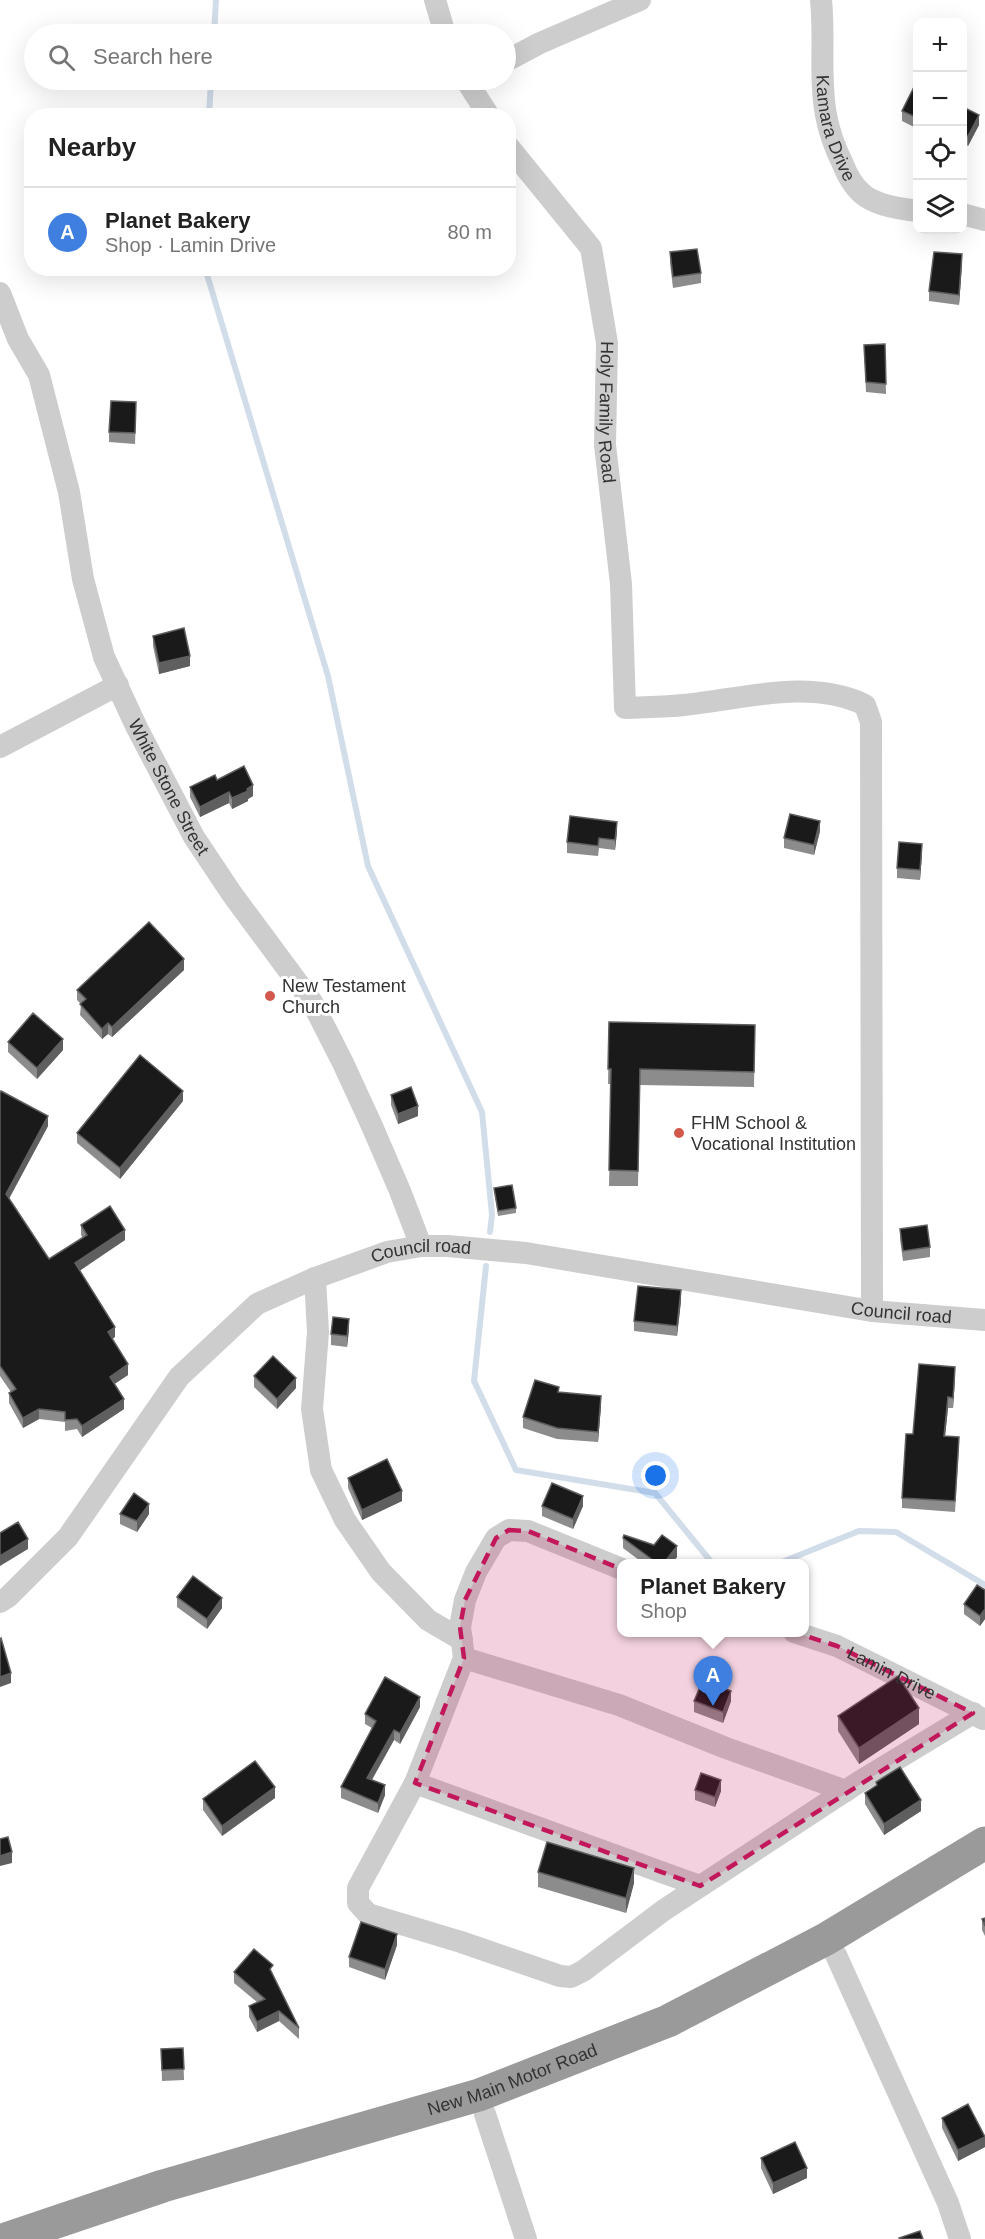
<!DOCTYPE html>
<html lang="en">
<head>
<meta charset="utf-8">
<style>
  body { margin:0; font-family:Helvetica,sans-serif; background:#f2f2f2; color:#222 }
  .controls { position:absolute; right:18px; top:18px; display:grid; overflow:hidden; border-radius:12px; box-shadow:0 6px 24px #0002 }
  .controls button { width:54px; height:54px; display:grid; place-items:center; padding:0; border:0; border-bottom:2px solid #e0e0e0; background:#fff; color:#222; font:30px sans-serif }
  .you { position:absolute; left:656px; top:1476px; width:21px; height:21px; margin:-15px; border:4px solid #fff; border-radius:50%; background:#1a73e8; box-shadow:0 0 0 9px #1a73e833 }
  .badge { display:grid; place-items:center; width:39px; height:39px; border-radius:50%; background:#d3594c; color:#fff; font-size:20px; font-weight:700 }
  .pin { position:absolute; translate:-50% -50px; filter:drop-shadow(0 2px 3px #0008) }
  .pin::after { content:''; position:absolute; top:32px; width:21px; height:18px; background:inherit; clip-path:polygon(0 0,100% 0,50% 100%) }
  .popup { position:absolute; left:617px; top:1559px; width:192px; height:78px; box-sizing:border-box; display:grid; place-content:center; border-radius:12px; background:#fff; filter:drop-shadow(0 2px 4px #0005); font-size:20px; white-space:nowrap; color:#767676 }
  .popup b { font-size:22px; color:#222 }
  .popup::after { content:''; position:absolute; left:50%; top:100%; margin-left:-12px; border:12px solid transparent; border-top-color:#fff }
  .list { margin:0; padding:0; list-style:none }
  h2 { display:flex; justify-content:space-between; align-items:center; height:78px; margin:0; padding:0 24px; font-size:26px }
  h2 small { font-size:20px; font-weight:400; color:#767676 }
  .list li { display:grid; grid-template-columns:39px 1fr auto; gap:18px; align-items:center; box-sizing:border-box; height:90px; padding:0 24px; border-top:2px solid #e0e0e0 }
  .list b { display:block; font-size:22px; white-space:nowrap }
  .list p { margin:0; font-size:20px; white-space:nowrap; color:#767676 }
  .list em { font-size:20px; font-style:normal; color:#767676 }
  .icon { flex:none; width:33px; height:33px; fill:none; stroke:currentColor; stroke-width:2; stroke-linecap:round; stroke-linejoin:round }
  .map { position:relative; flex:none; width:985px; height:2239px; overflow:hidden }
  .search { position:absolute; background:#fff; box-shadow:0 6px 24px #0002; left:24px; top:24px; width:492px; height:66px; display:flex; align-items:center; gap:15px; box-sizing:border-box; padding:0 21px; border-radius:33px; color:#767676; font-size:22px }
  .panel { position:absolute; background:#fff; box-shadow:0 6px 24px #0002; left:24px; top:108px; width:492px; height:168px; border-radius:24px }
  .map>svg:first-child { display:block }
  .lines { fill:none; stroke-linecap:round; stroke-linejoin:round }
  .stream { stroke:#d2ddea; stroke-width:6 }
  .street { stroke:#cdcdcd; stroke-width:22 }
  .highway { stroke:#9a9a9a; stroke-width:33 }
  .wall { fill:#8c8c8c }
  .shaded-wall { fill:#5f5f5f }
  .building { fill:#1a1a1a; stroke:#5f5f5f; stroke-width:1.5 }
  .marked { fill:#c2185b; fill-opacity:0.2; stroke:#c2185b; stroke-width:4.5; stroke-dasharray:12 8; stroke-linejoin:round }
  .poi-dot { fill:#d3594c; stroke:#fff; stroke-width:2 }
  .labels { text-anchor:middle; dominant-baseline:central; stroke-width:6; stroke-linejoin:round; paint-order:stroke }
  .street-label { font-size:18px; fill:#333; stroke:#fff }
  .poi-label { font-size:18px; fill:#333; stroke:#fff; text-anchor:start }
</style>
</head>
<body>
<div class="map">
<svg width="985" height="2239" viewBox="0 0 985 2239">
  <rect width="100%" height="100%" fill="#fff"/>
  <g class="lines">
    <!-- stream -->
    <g class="stream">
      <polyline points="214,34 216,0"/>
      <polyline points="209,116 211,80"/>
      <polyline points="205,268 328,676 368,866 482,1112 492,1215 490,1232"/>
      <polyline points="486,1266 474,1381 516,1470 655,1493 713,1564"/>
      <polyline points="777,1564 859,1531 896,1532 985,1585"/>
    </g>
    <!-- street -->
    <g class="street">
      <polyline points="435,0 445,34"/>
      <path id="s1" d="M821 0C825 38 819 77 826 115 829 131 835 148 842 162 847 175 854 188 865 196 879 206 901 209 918 211"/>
      <polyline points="506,61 540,43 640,0"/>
      <polyline points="466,80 489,116"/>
      <path id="s2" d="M508 146 591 248 607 343 605 445 621 584 625 708C645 707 665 707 684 705 742 699 810 678 865 705L871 722 872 1311"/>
      <polyline points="962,214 985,220"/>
      <path id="s3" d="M0 293 18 339 39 375 69 492 83 579 104 657 137 728 194 837 232 894 312 1002 343 1063 372 1126 400 1191 421 1246"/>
      <polyline points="0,747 118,685"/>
      <polyline points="315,1278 318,1332 312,1409 321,1470 345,1520 381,1572 428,1620 462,1640"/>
      <polyline points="622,1569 528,1531 509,1530 496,1538 476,1572 465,1600 460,1627 464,1658 415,1783 358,1888 358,1903 368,1914 461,1942 560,1976 571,1977 583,1971 664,1910 859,1782 973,1713"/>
      <path id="s4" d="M0 1602 8 1597 68 1537 179 1377 257 1304 315 1278 387 1252 421 1246H447L526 1253 872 1311 985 1320"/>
      <path id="s5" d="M794 1632 837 1646 983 1719"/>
      <polyline points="464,1658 619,1705 726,1748 846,1791"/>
      <polyline points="415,1783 700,1886"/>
      <polyline points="836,1955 948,2203 960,2239"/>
      <polyline points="485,2114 526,2239"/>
    </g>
    <!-- highway -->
    <path class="highway" id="s6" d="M6 2239 163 2186 479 2095 668 2021 826 1939 985 1843"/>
  </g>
  <!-- wall -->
  <g class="wall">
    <polygon points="918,84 918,129 902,121 902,111"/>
    <polygon points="963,107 979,125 968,146 963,143"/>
    <polygon points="670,252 701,273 701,283 673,288 670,263"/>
    <polygon points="962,264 959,305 929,301 929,291"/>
    <polygon points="885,344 886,394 866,392 864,345"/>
    <polygon points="136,412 135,444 109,442 109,432"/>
    <polygon points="153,636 190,666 159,674 153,646"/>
    <polygon points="217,780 253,796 248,799 248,801 232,809 229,803 200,817 190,797 190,787"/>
    <polygon points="820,831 814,855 784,848 784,838"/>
    <polygon points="617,832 615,850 599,848 598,856 567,853 567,842"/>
    <polygon points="922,854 920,880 897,878 897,868"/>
    <polygon points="184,970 112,1037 108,1034 102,1039 80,1015 81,1004 77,1000 77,990"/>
    <polygon points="609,1022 755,1025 754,1087 640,1085 638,1186 609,1186 611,1084 608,1084"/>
    <polygon points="8,1042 63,1050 37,1079 8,1052"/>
    <polygon points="0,1093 48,1126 9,1199 49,1259 83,1238 81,1235 81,1225 125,1240 79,1270 115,1337 112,1339 128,1375 114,1384 124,1409 82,1437 77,1429 65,1431 65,1422 39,1419 23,1428 9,1403 9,1393 11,1392 0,1376"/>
    <polygon points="391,1095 418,1116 398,1124 391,1105"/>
    <polygon points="183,1101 120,1179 77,1143 77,1133"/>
    <polygon points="494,1188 516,1208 516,1213 498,1216"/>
    <polygon points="900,1229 930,1247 930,1257 903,1261 900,1239"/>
    <polygon points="681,1301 677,1336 634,1331 634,1321"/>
    <polygon points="349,1329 347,1347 331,1345 331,1334"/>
    <polygon points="254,1376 296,1388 277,1409 254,1387"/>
    <polygon points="955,1378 953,1408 948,1408 945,1436 959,1447 955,1512 902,1508 902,1498"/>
    <polygon points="559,1392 601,1406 598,1442 557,1439 523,1428 523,1417"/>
    <polygon points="348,1478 402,1501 362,1520 348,1488"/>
    <polygon points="542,1506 583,1506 573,1529 542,1516"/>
    <polygon points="120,1514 149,1514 137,1532 120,1524"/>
    <polygon points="623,1538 654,1545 677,1557 672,1563 643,1563 623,1548"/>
    <polygon points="985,1590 985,1619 980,1626 964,1614 964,1604"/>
    <polygon points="177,1597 222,1608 207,1629 177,1607"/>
    <polygon points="694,1701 731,1701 723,1723 694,1712"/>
    <polygon points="420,1707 400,1744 394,1740 372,1780 385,1795 378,1813 341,1798 341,1787 372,1728 365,1724 365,1714"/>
    <polygon points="838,1716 919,1724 859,1764 838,1731"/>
    <polygon points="876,1782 921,1811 884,1835 865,1804 865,1793 876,1786"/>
    <polygon points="695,1790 721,1791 715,1807 695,1800"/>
    <polygon points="275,1798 222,1836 203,1810 203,1799"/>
    <polygon points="538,1872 634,1883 626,1913 538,1887"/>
    <polygon points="985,1918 985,1936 982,1930 982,1919"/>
    <polygon points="397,1945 385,1980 349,1967 349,1957"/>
    <polygon points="234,1972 273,1975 299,2028 299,2039 279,2021 257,2032 249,2017 249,2006 257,2002 234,1983"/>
    <polygon points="183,2048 184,2080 162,2081 161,2049"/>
    <polygon points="942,2118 985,2147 958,2161 942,2128"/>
    <polygon points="761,2158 807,2178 773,2194 761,2168"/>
  </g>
  <!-- shaded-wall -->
  <g class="shaded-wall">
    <polygon points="979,115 979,125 968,146 968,136"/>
    <polygon points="962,254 962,264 959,305 959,295"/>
    <polygon points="190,656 190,666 159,674 159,663"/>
    <polygon points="253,785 253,796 248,799 248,801 232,809 232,798"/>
    <polygon points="229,792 229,803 200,817 200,807"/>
    <polygon points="820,821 820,831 814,855 814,845"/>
    <polygon points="617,822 617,832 615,850 615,840"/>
    <polygon points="922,844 922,854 920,880 920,870"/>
    <polygon points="184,959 184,970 112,1037 112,1027"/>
    <polygon points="108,1023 108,1034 102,1039 102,1029"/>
    <polygon points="63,1039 63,1050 37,1079 37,1068"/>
    <polygon points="183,1091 183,1101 120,1179 120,1168"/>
    <polygon points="418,1106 418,1116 398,1124 398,1114"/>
    <polygon points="48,1116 48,1126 6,1204 6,1194"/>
    <polygon points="125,1230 125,1240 75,1274 75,1263"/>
    <polygon points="681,1290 681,1301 677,1336 677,1326"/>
    <polygon points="349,1319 349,1329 347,1347 347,1336"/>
    <polygon points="115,1327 115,1337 108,1342 108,1332"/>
    <polygon points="128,1364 128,1375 110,1387 110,1377"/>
    <polygon points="955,1367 955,1378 953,1408 953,1398"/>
    <polygon points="296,1378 296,1388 277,1409 277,1399"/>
    <polygon points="601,1396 601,1406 598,1442 598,1432"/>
    <polygon points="948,1397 948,1408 944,1447 944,1436"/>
    <polygon points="124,1399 124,1409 82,1437 82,1426"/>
    <polygon points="39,1409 39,1419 23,1428 23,1418"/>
    <polygon points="402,1491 402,1501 362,1520 362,1510"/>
    <polygon points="583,1496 583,1506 573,1529 573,1519"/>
    <polygon points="149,1504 149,1514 137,1532 137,1521"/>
    <polygon points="28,1539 28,1549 0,1566 0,1556"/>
    <polygon points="677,1546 677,1557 672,1563 664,1563"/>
    <polygon points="222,1598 222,1608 207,1629 207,1619"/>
    <polygon points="985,1609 985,1619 980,1626 980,1616"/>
    <polygon points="11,1673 11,1683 0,1687 0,1677"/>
    <polygon points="731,1691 731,1701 723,1723 723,1712"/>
    <polygon points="420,1697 420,1707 400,1744 400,1733"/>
    <polygon points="919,1708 919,1724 859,1764 859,1748"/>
    <polygon points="394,1730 394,1740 367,1788 367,1778"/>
    <polygon points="721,1780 721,1791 715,1807 715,1797"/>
    <polygon points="385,1785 385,1795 378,1813 378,1803"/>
    <polygon points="275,1787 275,1798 222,1836 222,1826"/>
    <polygon points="921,1800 921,1811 884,1835 884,1824"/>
    <polygon points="12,1852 12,1863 0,1866 0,1856"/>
    <polygon points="634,1868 634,1883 626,1913 626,1898"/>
    <polygon points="397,1934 397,1945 385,1980 385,1969"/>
    <polygon points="279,2011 279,2021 257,2032 257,2022"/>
    <polygon points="985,2137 985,2147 958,2161 958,2150"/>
    <polygon points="807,2168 807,2178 773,2194 773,2183"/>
  </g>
  <!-- building -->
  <g class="building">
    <polygon points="918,84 918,118 902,111 915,85 916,86"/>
    <polygon points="963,107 979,115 968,136 963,132"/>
    <polygon points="697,249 701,273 673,277 670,252"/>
    <polygon points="934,252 962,254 959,295 929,291"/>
    <polygon points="885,344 886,384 866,382 864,345"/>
    <polygon points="111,401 136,402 135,433 109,432"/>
    <polygon points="184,628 190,656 159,663 153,636"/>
    <polygon points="244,766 253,785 247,789 248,791 232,798 229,792 200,807 190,787 215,775 217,780"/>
    <polygon points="790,814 820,821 814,845 784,838"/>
    <polygon points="570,816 617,822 615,840 599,838 598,846 567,842"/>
    <polygon points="899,842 922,844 920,870 897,868"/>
    <polygon points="149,922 184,959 112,1027 108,1023 102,1029 80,1004 86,999 77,990"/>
    <polygon points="33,1013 63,1039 37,1068 8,1042"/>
    <polygon points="609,1022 755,1025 754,1072 640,1069 638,1171 609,1170 611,1069 608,1069"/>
    <polygon points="140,1055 183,1091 120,1168 77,1133"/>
    <polygon points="411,1087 418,1106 398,1114 391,1095"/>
    <polygon points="1,1091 48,1116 6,1194 49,1259 87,1235 81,1225 110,1206 125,1230 75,1263 115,1327 108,1332 128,1364 110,1377 124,1399 82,1426 77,1419 65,1420 65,1412 39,1409 23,1418 9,1393 16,1389 0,1366 0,1093"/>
    <polygon points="512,1185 516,1208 498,1211 494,1188"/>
    <polygon points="927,1225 930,1247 903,1251 900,1229"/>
    <polygon points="638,1286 681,1290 677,1326 634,1321"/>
    <polygon points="333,1317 349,1319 347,1336 331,1334"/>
    <polygon points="273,1356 296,1378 277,1399 254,1376"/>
    <polygon points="919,1364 955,1367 953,1398 948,1397 944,1436 959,1437 955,1501 902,1498 906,1434 913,1434"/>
    <polygon points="535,1380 559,1387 558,1392 601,1396 598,1432 557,1428 523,1417"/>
    <polygon points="387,1459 402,1491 362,1510 348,1478"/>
    <polygon points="552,1483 583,1496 573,1519 542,1506"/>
    <polygon points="134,1493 149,1504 137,1521 120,1514"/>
    <polygon points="18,1522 28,1539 0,1556 0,1533"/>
    <polygon points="624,1535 654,1545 662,1535 677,1546 664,1563 657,1563 623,1538"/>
    <polygon points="193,1576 222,1598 207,1619 177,1597"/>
    <polygon points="977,1585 985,1590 985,1609 980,1616 964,1604"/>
    <polygon points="1,1638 11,1673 0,1677 0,1639"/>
    <polygon points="898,1676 919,1708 859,1748 838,1716"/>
    <polygon points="385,1677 420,1697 400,1733 394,1730 367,1778 385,1785 378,1803 341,1787 376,1721 365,1714"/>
    <polygon points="703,1680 731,1691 723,1712 694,1701"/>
    <polygon points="255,1761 275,1787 222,1826 203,1799"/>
    <polygon points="900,1767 921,1800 884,1824 865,1793 877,1785 876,1782"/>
    <polygon points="701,1773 721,1780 715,1797 695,1790"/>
    <polygon points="8,1837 12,1852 0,1856 0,1839"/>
    <polygon points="547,1842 634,1868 626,1898 538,1872"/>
    <polygon points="985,1918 985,1926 982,1919"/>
    <polygon points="361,1922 397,1934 385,1969 349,1957"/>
    <polygon points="254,1949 273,1965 270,1969 299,2028 279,2011 257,2022 249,2006 265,1999 234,1972"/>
    <polygon points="183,2048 184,2069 162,2070 161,2049"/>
    <polygon points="968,2104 985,2137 958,2150 942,2118"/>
    <polygon points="795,2142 807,2168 773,2183 761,2158"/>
    <polygon points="920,2231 923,2239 900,2239 899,2238"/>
  </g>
  <!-- marked area -->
  <path class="marked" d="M509 1530 528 1531 707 1604 837 1646 973 1713 700 1886 415 1783 464 1658 460 1627 465 1600 496 1538Z"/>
  <!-- markers -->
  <g class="poi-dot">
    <circle cx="270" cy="996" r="6"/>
    <circle cx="679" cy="1133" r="6"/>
  </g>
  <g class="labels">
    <!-- street labels -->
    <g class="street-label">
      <text stroke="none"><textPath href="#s1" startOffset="130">Kamara Drive</textPath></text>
      <text stroke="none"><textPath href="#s2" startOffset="297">Holy Family Road</textPath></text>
      <text stroke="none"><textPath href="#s3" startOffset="526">White Stone Street</textPath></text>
      <text stroke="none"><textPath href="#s4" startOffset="570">Council road</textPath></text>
      <text stroke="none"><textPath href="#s4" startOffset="1056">Council road</textPath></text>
      <text stroke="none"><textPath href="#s5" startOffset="106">Lamin Drive</textPath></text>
      <text stroke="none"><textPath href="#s6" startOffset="531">New Main Motor Road</textPath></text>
    </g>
    <!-- poi labels -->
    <g class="poi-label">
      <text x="282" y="986">New Testament<tspan x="282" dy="21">Church</tspan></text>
      <text x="691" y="1123">FHM School &amp;<tspan x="691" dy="21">Vocational Institution</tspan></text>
    </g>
  </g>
</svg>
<div class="controls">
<button>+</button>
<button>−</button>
<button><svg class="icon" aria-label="locate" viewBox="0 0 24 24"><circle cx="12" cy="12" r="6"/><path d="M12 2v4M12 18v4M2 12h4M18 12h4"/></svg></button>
<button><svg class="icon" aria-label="layers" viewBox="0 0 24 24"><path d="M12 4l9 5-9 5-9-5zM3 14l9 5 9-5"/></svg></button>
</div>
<div class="you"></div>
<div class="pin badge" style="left:713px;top:1706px;background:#3f7fe0">A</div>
<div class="popup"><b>Planet Bakery</b>Shop</div>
<div class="search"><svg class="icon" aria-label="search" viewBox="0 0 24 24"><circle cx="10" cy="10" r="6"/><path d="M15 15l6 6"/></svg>Search here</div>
<section class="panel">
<h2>Nearby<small></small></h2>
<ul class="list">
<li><span class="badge" style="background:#3f7fe0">A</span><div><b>Planet Bakery</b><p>Shop · Lamin Drive</p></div><em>80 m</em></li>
</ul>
</section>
</div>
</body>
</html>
